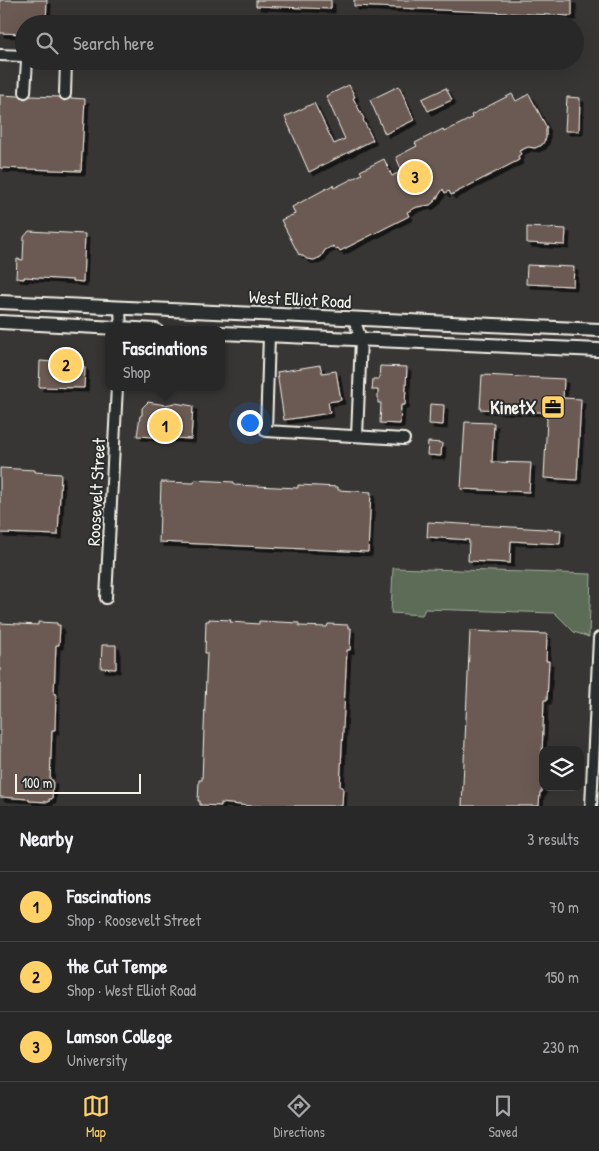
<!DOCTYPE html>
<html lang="en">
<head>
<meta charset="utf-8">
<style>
  body { margin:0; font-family:"Patrick Hand",sans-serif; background:#353434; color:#f1f3f6 }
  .controls { position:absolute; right:15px; bottom:15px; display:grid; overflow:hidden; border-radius:10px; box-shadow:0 5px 20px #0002 }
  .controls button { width:45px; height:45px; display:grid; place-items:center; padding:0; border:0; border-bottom:1px solid #454445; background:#292828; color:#f1f3f6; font:25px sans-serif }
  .scale { position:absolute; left:15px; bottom:12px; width:126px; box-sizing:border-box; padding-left:5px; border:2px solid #f4f1e8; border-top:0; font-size:14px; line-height:18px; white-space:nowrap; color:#f4f1e8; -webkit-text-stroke:4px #2a2d2e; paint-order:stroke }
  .you { position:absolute; left:249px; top:422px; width:18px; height:18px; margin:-12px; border:4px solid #fff; border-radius:50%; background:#1a73e8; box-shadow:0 0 0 8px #1a73e833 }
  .badge { display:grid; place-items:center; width:32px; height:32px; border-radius:50%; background:#ffd166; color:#111; font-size:16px; font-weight:700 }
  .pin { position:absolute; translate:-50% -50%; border:2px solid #fff; box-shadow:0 1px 5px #0006 }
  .popup { position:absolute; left:105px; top:326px; width:120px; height:65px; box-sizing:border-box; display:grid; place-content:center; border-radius:10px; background:#292828; filter:drop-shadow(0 1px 4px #0005); font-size:16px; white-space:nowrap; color:#a5a6a8 }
  .popup b { font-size:19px; color:#f1f3f6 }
  .popup::after { content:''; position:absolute; left:50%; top:100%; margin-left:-10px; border:10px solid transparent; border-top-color:#292828 }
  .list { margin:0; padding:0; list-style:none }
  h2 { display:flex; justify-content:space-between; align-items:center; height:65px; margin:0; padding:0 20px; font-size:21px }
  h2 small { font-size:16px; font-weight:400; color:#a5a6a8 }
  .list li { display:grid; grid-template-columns:32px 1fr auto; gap:15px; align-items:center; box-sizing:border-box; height:70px; padding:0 20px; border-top:1px solid #454445 }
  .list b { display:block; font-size:19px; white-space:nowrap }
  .list p { margin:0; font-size:16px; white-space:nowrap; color:#a5a6a8 }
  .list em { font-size:16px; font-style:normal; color:#a5a6a8 }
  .icon { flex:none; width:28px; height:28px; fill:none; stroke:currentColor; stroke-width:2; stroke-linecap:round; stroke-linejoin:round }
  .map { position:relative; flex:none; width:599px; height:806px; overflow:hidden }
  .search { position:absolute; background:#292828; box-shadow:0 5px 20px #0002; left:15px; right:15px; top:15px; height:55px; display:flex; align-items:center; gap:12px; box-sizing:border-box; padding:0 18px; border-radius:28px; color:#a5a6a8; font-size:19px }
  .sheet { height:275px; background:#292828 }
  nav { display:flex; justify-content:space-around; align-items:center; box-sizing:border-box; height:70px; border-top:1px solid #454445; background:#292828; font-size:14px; color:#a5a6a8 }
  nav a { display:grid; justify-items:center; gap:2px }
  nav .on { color:#ffd166 }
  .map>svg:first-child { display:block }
  .green { fill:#5b6c56; stroke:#a8ae9f }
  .building { fill:#6a5a52; stroke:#f4f1e8; filter:url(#shadow) }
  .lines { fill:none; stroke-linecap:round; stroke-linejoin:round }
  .minor-casing { stroke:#f4f1e8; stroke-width:14 }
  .major-casing { stroke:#f4f1e8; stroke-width:16 }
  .minor { stroke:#2a2d2e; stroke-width:10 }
  .major { stroke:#2a2d2e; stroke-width:12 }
  .labels { text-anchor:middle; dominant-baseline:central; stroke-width:4; stroke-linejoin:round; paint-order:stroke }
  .street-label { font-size:18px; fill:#f4f1e8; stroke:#2a2d2e }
  .poi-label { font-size:18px; font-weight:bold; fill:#f4f1e8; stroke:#2a2d2e; text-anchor:end }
</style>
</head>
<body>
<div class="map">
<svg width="599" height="806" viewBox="0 0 599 806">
  <defs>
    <filter id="shadow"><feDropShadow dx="4" dy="4" stdDeviation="0" flood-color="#0009"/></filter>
  </defs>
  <rect width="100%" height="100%" fill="#373635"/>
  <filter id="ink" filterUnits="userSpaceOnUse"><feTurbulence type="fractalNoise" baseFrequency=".02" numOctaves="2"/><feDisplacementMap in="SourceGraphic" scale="10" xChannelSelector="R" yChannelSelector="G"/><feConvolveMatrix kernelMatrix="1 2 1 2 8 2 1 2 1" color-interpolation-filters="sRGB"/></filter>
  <g filter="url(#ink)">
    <!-- green -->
    <polygon class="green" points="393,568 591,574 589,637 574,632 555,613 425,609 422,615 391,613"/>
    <!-- building -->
    <g class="building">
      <polygon points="0,0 47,0 46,24 24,24 24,34 0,33"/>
      <polygon points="256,0 331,0 331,9 256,6"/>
      <polygon points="354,0 572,0 572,16 354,6"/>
      <polygon points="349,85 355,97 353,98 364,119 363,120 373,140 309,172 285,117 314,103 334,144 345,139 326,96"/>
      <polygon points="399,86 414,120 385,134 370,100"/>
      <polygon points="446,88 452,100 428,111 422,99"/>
      <polygon points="512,94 516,101 529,94 547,128 546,129 546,138 542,145 535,148 528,147 519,151 521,154 518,156 519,160 451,195 449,191 445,193 443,189 435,201 430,205 417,207 407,212 409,216 340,251 338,248 335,249 333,246 325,250 321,257 314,260 307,259 300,254 299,255 281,220 295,214 292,207 333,185 334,188 362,174 360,171 384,159 392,176 402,171 396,157 417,146 415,143 443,129 444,132 472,118 471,115"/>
      <polygon points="0,95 19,96 25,99 30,96 59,97 64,101 71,98 85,99 81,171 0,168"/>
      <polygon points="567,97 580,98 579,131 565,131"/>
      <polygon points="527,227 566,229 565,245 527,243"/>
      <polygon points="29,231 85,234 83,282 73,281 73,280 24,277 24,279 16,278 17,259 23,260 24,237"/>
      <polygon points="527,265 574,267 573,286 526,284"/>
      <polygon points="40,361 81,364 85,368 84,388 39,387"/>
      <polygon points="320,365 322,373 336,371 341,400 328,402 330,413 284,420 277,372"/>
      <polygon points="380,366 407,367 405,405 401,405 400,424 380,423 381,403 378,403 378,390 372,390 373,379 379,379"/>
      <polygon points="482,375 564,379 563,398 581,399 577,480 544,478 547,419 541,412 480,409"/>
      <polygon points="148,402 165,405 175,403 193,406 191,439 137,436 140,416 142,415 142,408"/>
      <polygon points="430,404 444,405 443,425 429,424"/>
      <polygon points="465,422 494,423 492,462 531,463 529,492 461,489"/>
      <polygon points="428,442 442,443 441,456 427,455"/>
      <polygon points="0,468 35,470 35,472 61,474 58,535 0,533"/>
      <polygon points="195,480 234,482 234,485 298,488 298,485 338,487 338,490 371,492 368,552 159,542 161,482 194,483"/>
      <polygon points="428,522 561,530 560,544 511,541 510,563 468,561 469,540 427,537"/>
      <polygon points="209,619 231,620 230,622 259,624 259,621 299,623 299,626 327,627 328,624 348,625 348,628 351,628 350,650 347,650 340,787 343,787 342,806 250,806 221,803 221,806 200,805 200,801 198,801 199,780 202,780 207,653 205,653 206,621 209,621"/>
      <polygon points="38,622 57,623 57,625 60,625 59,645 56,645 54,694 56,694 55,730 52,730 50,780 53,780 52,799 49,799 49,802 29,801 29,799 0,797 0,623 38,625"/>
      <polygon points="470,631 547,634 546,661 549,661 547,700 544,700 542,755 542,792 540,792 539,806 462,806"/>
      <polygon points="102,645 116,645 116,669 101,668"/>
    </g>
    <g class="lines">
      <defs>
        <g id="minor">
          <polyline points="0,55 24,56"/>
          <polyline points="25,92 27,61"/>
          <polyline points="65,94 66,61"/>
          <polyline points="120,308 121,330"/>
          <polyline points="354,319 361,339 357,436"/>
          <polyline points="269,335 266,431 404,439"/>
          <polyline points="106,598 117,387"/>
          <polyline points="591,806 599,638"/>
        </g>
        <g id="major">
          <polyline points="0,302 599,330"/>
          <polyline points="0,322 156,330"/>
          <polyline points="221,333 599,350"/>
        </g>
      </defs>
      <!-- minor casing -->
      <use href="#minor" class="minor-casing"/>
      <!-- major casing -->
      <use href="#major" class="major-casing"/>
      <!-- minor -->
      <use href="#minor" class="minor"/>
      <!-- major -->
      <use href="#major" class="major"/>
    </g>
  </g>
  <!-- icons -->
  <defs>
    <symbol id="office-square" viewBox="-11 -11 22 22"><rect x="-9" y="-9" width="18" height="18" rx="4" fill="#ffd166" stroke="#2a2d2e"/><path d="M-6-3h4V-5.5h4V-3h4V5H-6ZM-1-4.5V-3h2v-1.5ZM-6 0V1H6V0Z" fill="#111"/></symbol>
  </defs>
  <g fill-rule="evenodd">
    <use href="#office-square" x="539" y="393" width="28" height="28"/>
  </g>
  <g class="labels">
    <!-- street labels -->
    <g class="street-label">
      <text transform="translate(300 299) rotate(3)">West Elliot Road</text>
      <text transform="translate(96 492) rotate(-87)">Roosevelt Street</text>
    </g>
    <!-- poi labels -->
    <g class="poi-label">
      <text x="536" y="407">KinetX</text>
    </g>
  </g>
</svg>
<div class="controls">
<button><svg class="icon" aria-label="layers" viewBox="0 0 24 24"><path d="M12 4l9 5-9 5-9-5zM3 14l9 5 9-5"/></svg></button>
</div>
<div class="scale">100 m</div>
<div class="you"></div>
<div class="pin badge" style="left:165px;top:426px">1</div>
<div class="popup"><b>Fascinations</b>Shop</div>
<div class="pin badge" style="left:66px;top:365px">2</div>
<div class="pin badge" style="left:415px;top:177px">3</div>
<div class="search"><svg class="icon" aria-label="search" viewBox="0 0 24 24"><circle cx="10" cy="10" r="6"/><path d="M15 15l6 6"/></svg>Search here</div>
</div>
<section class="sheet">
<h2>Nearby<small>3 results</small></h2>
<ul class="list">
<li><span class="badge">1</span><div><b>Fascinations</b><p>Shop · Roosevelt Street</p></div><em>70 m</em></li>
<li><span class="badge">2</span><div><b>the Cut Tempe</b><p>Shop · West Elliot Road</p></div><em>150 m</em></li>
<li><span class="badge">3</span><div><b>Lamson College</b><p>University</p></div><em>230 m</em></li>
</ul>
</section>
<nav>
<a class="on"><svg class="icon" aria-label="map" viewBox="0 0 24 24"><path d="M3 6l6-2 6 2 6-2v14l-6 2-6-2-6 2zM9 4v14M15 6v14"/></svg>Map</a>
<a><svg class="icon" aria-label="directions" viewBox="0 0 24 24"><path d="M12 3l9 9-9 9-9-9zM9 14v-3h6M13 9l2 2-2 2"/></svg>Directions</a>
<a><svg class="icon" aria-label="saved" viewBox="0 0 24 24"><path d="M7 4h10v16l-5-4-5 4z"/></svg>Saved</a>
</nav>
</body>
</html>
